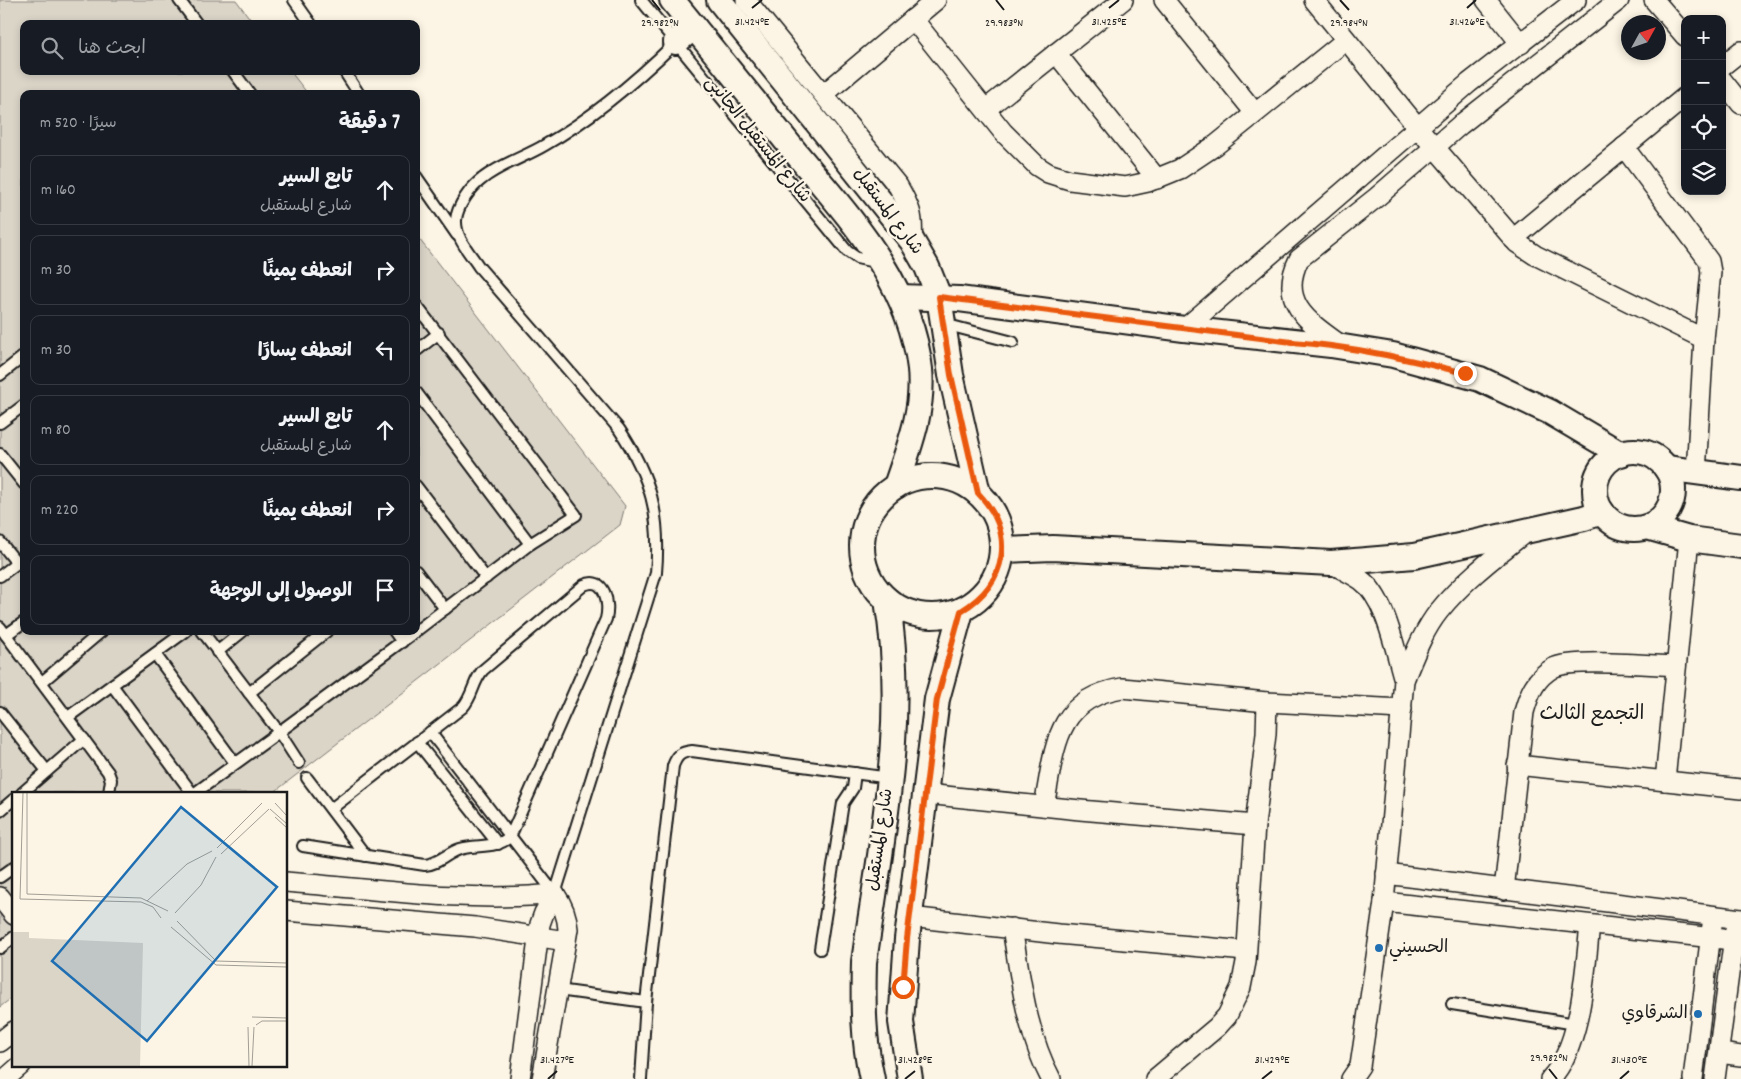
<!DOCTYPE html>
<html lang="ar">
<head>
<meta charset="utf-8">
<style>
  body { margin:0; font-family:Dekko,"Playpen Sans Arabic",sans-serif; background:#20242c; color:#f1f3f6; direction:rtl }
  .controls { position:absolute; right:15px; top:15px; display:grid; overflow:hidden; border-radius:10px; box-shadow:0 2px 8px #0003 }
  .controls button { width:45px; height:45px; display:grid; place-items:center; padding:0; border:0; border-bottom:1px solid #363941; background:#171b24; color:#f1f3f6; font:25px sans-serif }
  .compass { position:absolute; left:1621px; top:15px; width:45px; height:45px; border-radius:50%; background:#171b24; box-shadow:0 2px 8px #0003; rotate:50deg }
  .stop { position:absolute; width:15px; height:15px; margin:-11px; border:4px solid #ea580c; border-radius:50%; background:#fff }
  .stop.end { background:#ea580c; border-color:#fff; box-shadow:0 1px 5px #0008 }
  .list { margin:0; padding:0; list-style:none }
  h2 { display:flex; justify-content:space-between; align-items:center; height:65px; margin:0; padding:0 20px; font-size:21px }
  h2 small { font-size:16px; font-weight:400; color:#9ea1a6 }
  .list li { display:grid; grid-template-columns:32px 1fr auto; gap:15px; align-items:center; box-sizing:border-box; height:70px; margin:0 10px 10px; padding:0 10px; border:1px solid #363941; border-radius:10px }
  .list b { display:block; font-size:19px; white-space:nowrap }
  .list p { margin:0; font-size:16px; white-space:nowrap; color:#9ea1a6 }
  .list em { font-size:16px; font-style:normal; color:#9ea1a6 }
  .icon { flex:none; width:28px; height:28px; fill:none; stroke:currentColor; stroke-width:2; stroke-linecap:round; stroke-linejoin:round }
  .map { position:relative; flex:none; width:1741px; height:1079px; overflow:hidden; direction:ltr }
  .search { position:absolute; background:#171b24; box-shadow:0 2px 8px #0003; left:20px; top:20px; width:400px; height:55px; display:flex; align-items:center; gap:12px; box-sizing:border-box; padding:0 18px; border-radius:10px; color:#9ea1a6; font-size:19px }
  .panel { position:absolute; background:#171b24; box-shadow:0 2px 8px #0003; left:20px; top:90px; width:400px; height:545px; border-radius:10px; direction:rtl }
  .map>svg:first-child { display:block }
  .green { fill:#dbd5c8; stroke:#7c7872 }
  .lines { fill:none; stroke-linecap:round; stroke-linejoin:round }
  .service-casing { stroke:#1c1c1c; stroke-width:14 }
  .minor-casing { stroke:#1c1c1c; stroke-width:22 }
  .tertiary-casing { stroke:#1c1c1c; stroke-width:28 }
  .service { stroke:#fcf5e5; stroke-width:10 }
  .minor { stroke:#fcf5e5; stroke-width:19 }
  .tertiary { stroke:#fcf5e5; stroke-width:24 }
  .route { stroke:#ea580c; stroke-width:6 }
  .ticks { fill:none; stroke:#1c1c1c; stroke-width:2 }
  .poi-dot { fill:#1f6fb2; stroke:#fcf5e5; stroke-width:2 }
  .labels { text-anchor:middle; dominant-baseline:central; stroke-width:5; stroke-linejoin:round; paint-order:stroke }
  .street-label { font-size:18px; fill:#1c1c1c; stroke:#fcf5e5 }
  .poi-label { font-size:18px; fill:#1c1c1c; stroke:#fcf5e5; text-anchor:start }
  .quarter-label { font-size:20px; fill:#1c1c1c; stroke:#fcf5e5 }
  .inset-road { fill:none; stroke:#a29e95; stroke-width:1 }
  .view { fill:#1f6fb2; fill-opacity:0.15; stroke:#1f6fb2; stroke-width:2.5 }
  .inset-edge { fill:none; stroke:#1c1c1c; stroke-width:2.5 }
  .ticks-label { font-size:12px; text-anchor:middle; fill:#1c1c1c; stroke:#fcf5e5; stroke-width:5; stroke-linejoin:round; paint-order:stroke }
</style>
</head>
<body>
<div class="map">
<svg width="1741" height="1079" viewBox="0 0 1741 1079">
  <rect width="100%" height="100%" fill="#fcf5e5"/>
  <filter id="ink" filterUnits="userSpaceOnUse"><feTurbulence type="fractalNoise" baseFrequency=".02" numOctaves="2"/><feDisplacementMap in="SourceGraphic" scale="10" xChannelSelector="R" yChannelSelector="G"/><feConvolveMatrix kernelMatrix="1 2 1 2 8 2 1 2 1" color-interpolation-filters="sRGB"/></filter>
  <g filter="url(#ink)">
    <!-- green -->
    <polygon class="green" points="0,0 236,0 254,24 24,24 24,71 290,71 308,94 24,94 24,631 416,631 416,235 625,506 620,525 273,793 14,793 14,996 0,1007"/>
    <g class="lines">
      <defs>
        <g id="service">
          <polyline points="179,0 197,24"/>
          <polyline points="294,0 311,24"/>
          <polyline points="641,0 847,251 857,258 879,263"/>
          <polyline points="233,71 250,94"/>
          <polyline points="344,71 359,94"/>
          <polyline points="416,176 457,235"/>
          <polyline points="416,305 576,515 530,544 416,392"/>
          <polyline points="944,324 1013,342"/>
          <polyline points="416,351 439,333"/>
          <polyline points="0,375 24,356"/>
          <polyline points="0,423 24,405"/>
          <polyline points="0,454 24,484"/>
          <polyline points="416,486 486,578"/>
          <polyline points="0,542 17,563"/>
          <polyline points="416,571 445,609"/>
          <polyline points="0,576 24,558"/>
          <polyline points="0,627 108,772 111,780 109,793"/>
          <polyline points="394,631 402,642"/>
          <polyline points="416,631 530,544"/>
          <polyline points="6,635 24,622"/>
          <polyline points="217,652 243,631"/>
          <polyline points="155,654 235,763"/>
          <polyline points="42,682 102,631"/>
          <polyline points="112,685 192,793"/>
          <polyline points="249,693 327,631"/>
          <polyline points="0,712 47,771"/>
          <polyline points="68,717 186,631"/>
          <polyline points="430,732 555,894"/>
          <polyline points="417,742 498,844"/>
          <polyline points="299,763 279,732 416,631"/>
          <polyline points="307,778 366,856"/>
          <polyline points="22,793 84,739"/>
          <polyline points="195,793 279,732 202,631"/>
          <polyline points="0,811 14,799"/>
          <path d="M303 846 425 865C439 864 447 853 460 849 478 844 495 849 510 837L606 619C610 604 605 575 584 585L483 670C473 681 473 696 463 707L331 809"/>
          <polyline points="0,877 14,867"/>
          <path d="M555 894 656 573C661 515 651 477 619 429L479 267C470 253 455 238 456 220 457 206 471 187 482 179 501 164 525 157 545 145 594 117 636 81 676 42"/>
          <polyline points="0,948 14,937"/>
          <polyline points="820,949 843,803 853,788 855,773"/>
          <polyline points="558,990 646,1002"/>
          <polyline points="1452,1004 1576,1024"/>
          <path d="M641 1079 646 1002 673 766C677 755 681 752 692 751L890 778"/>
        </g>
        <g id="minor">
          <path d="M746 0 898 186C910 207 914 215 912 241"/>
          <polyline points="1164,0 1255,113"/>
          <polyline points="1314,0 1419,129 1517,243 1535,255 1704,339"/>
          <polyline points="1486,0 1521,44"/>
          <polyline points="1654,0 1685,36"/>
          <polyline points="913,19 1003,132 1037,166 1048,173 1070,180 1125,187 1148,182 1180,169 1216,145 1346,40"/>
          <polyline points="1056,53 1157,179"/>
          <polyline points="1722,66 1741,51"/>
          <polyline points="1722,80 1741,104"/>
          <polyline points="824,94 936,0"/>
          <polyline points="986,109 1123,0"/>
          <polyline points="1624,147 1709,261 1711,272 1704,339 1696,473"/>
          <polyline points="1513,239 1685,97"/>
          <polyline points="1184,329 1469,83 1576,0"/>
          <path d="M1342 346C1310 323 1277 303 1299 259L1377 197 1460 125 1619 0"/>
          <path d="M1331 563C1341 569 1352 574 1361 580 1386 598 1395 651 1404 680"/>
          <polyline points="1517,765 1741,789"/>
          <polyline points="1665,781 1689,539"/>
          <polyline points="926,794 1080,810 1255,825"/>
          <path d="M1044 806C1055 750 1054 699 1122 688L1267 702 1402 709"/>
          <polyline points="1386,874 1741,919"/>
          <path d="M286 882C374 889 467 903 555 894"/>
          <path d="M1504 890 1524 712C1529 694 1535 678 1553 668 1571 658 1652 665 1676 666"/>
          <polyline points="0,897 14,915"/>
          <polyline points="1384,902 1741,941"/>
          <polyline points="286,911 475,927 566,941"/>
          <polyline points="910,917 1058,934 1246,951"/>
          <path d="M1012 928C1021 980 1026 1032 1051 1079"/>
          <polyline points="0,1042 14,1031"/>
          <polyline points="1720,1053 1741,1056"/>
          <polyline points="5,1079 21,1065"/>
          <polyline points="520,1079 540,924 544,913 555,894"/>
          <path d="M542 1079 568 929C567 915 563 905 555 894"/>
          <polyline points="1155,1079 1217,1027 1227,1016 1241,987 1246,962 1255,825 1266,734 1267,702"/>
          <path d="M1351 1079 1360 1066 1363 1046 1384 902 1404 680C1414 656 1423 631 1439 611 1464 580 1496 556 1527 531"/>
          <path d="M1550 1079C1582 1046 1585 970 1590 925"/>
          <polyline points="1693,1079 1712,925"/>
          <polyline points="1715,1079 1735,929"/>
        </g>
        <g id="tertiary">
          <path d="M672 0C712 49 752 98 791 147 846 214 910 279 920 369 924 411 909 447 896 486"/>
          <polyline points="719,0 912,241 927,267 939,297 951,375 978,493"/>
          <polyline points="676,42 694,27"/>
          <polyline points="900,297 959,299 1184,329 1331,345 1393,355 1480,379 1550,412 1621,454"/>
          <circle cx="1634" cy="490" r="39"/>
          <polyline points="1666,468 1741,478"/>
          <circle cx="932" cy="546" r="70"/>
          <polyline points="1647,527 1689,539 1741,546"/>
          <polyline points="1003,550 1053,548 1331,563 1414,556 1584,518 1602,512"/>
          <path d="M872 1079C863 1039 863 1002 864 962 881 842 908 720 887 600"/>
          <polyline points="910,1079 901,1022 907,939 937,699 961,611"/>
        </g>
      </defs>
      <!-- service casing -->
      <use href="#service" class="service-casing"/>
      <!-- minor casing -->
      <use href="#minor" class="minor-casing"/>
      <!-- tertiary casing -->
      <use href="#tertiary" class="tertiary-casing"/>
      <!-- service -->
      <use href="#service" class="service"/>
      <!-- minor -->
      <use href="#minor" class="minor"/>
      <!-- tertiary -->
      <use href="#tertiary" class="tertiary"/>
    </g>
  </g>
  <g class="lines" filter="url(#ink)">
    <!-- route -->
    <path class="route" d="M903 987 907 939 937 699 961 611C1008 583 1016 533 978 493L951 375 939 297 1292 342C1351 346 1407 359 1465 373"/>
  </g>
  <!-- ticks -->
  <path class="ticks" d="M652 0 660 10M996 0 1004 10M1340 0 1349 10M752 8 762 0M1109 8 1119 0M1467 8 1476 0M1549 1069 1557 1079M548 1079 557 1071M905 1079 915 1071M1262 1079 1272 1071M1620 1079 1629 1071"/>
  <!-- markers -->
  <g class="poi-dot">
    <circle cx="1379" cy="948" r="5"/>
    <circle cx="1698" cy="1014" r="5"/>
  </g>
  <g class="labels">
    <!-- street labels -->
    <g class="street-label">
      <text transform="translate(757 140) rotate(51)">شارع المستقبل الجانبى</text>
      <text transform="translate(887 212) rotate(53)">شارع المستقبل</text>
      <text transform="translate(881 840) rotate(-82)">شارع المستقبل</text>
    </g>
    <!-- poi labels -->
    <g class="poi-label">
      <text x="1389" y="948">الحسيني</text>
      <text x="1688" y="1014" text-anchor="end">الشرقاوي</text>
    </g>
    <!-- quarter labels -->
    <g class="quarter-label">
      <text x="1592" y="715">التجمع الثالث</text>
    </g>
  </g>
  <!-- overview -->
  <g transform="translate(12 792)">
    <rect width="275" height="275" fill="#fcf5e5"/>
    <path d="M0 140H17V146L131 151 128 274H0Z" fill="#dbd5c8"/>
    <path class="inset-road" d="M11 1 8 107 129 110 141 115 149 126M15 1V102L129 106 156 119M263 11 275 24M258 17 275 32M263 25 275 36M205 56 250 11M209 62 257 17M135 109 175 72 200 59M163 121 189 93 204 65M165 129 204 169 275 171M159 135 204 173 275 175M240 225 275 226M244 233 250 229H275M236 235 237 274M240 274 242 235"/>
    <path class="view" d="M169 15 265 95 135 249 40 169Z"/>
    <rect width="275" height="275" class="inset-edge"/>
  </g>
  <g class="ticks-label">
    <text x="752" y="25">31.424°E</text>
    <text x="1109" y="25">31.425°E</text>
    <text x="1467" y="25">31.426°E</text>
    <text x="660" y="26">29.982°N</text>
    <text x="1004" y="26">29.983°N</text>
    <text x="1349" y="26">29.984°N</text>
    <text x="1549" y="1061">29.982°N</text>
    <text x="557" y="1063">31.427°E</text>
    <text x="915" y="1063">31.428°E</text>
    <text x="1272" y="1063">31.429°E</text>
    <text x="1629" y="1063">31.430°E</text>
  </g>
</svg>
<div class="controls">
<button>+</button>
<button>−</button>
<button><svg class="icon" aria-label="locate" viewBox="0 0 24 24"><circle cx="12" cy="12" r="6"/><path d="M12 2v4M12 18v4M2 12h4M18 12h4"/></svg></button>
<button><svg class="icon" aria-label="layers" viewBox="0 0 24 24"><path d="M12 4l9 5-9 5-9-5zM3 14l9 5 9-5"/></svg></button>
</div>
<svg class="compass" viewBox="-18 -18 36 36"><path d="M0-13l5 13h-10z" fill="#e53935"/><path d="M0 13l5-13h-10z" fill="#9ea1a6"/></svg>
<div class="stop" style="left:903px;top:987px"></div>
<div class="stop end" style="left:1465px;top:373px"></div>
<div class="search"><svg class="icon" aria-label="search" viewBox="0 0 24 24"><circle cx="10" cy="10" r="6"/><path d="M15 15l6 6"/></svg>ابحث هنا</div>
<section class="panel">
<h2>7 دقيقة<small>سيرًا · 520 m</small></h2>
<ul class="list">
<li><svg class="icon" aria-label="ahead" viewBox="0 0 24 24"><path d="M12 20V5M6 11l6-6 6 6"/></svg><div><b>تابع السير</b><p>شارع المستقبل</p></div><em>160 m</em></li>
<li><svg class="icon" aria-label="right" viewBox="0 0 24 24"><path d="M7 20v-9h11M14 6l5 5-5 5"/></svg><div><b>انعطف يمينًا</b></div><em>30 m</em></li>
<li><svg class="icon" aria-label="left" viewBox="0 0 24 24"><path d="M17 20v-9H6M10 6l-5 5 5 5"/></svg><div><b>انعطف يسارًا</b></div><em>30 m</em></li>
<li><svg class="icon" aria-label="ahead" viewBox="0 0 24 24"><path d="M12 20V5M6 11l6-6 6 6"/></svg><div><b>تابع السير</b><p>شارع المستقبل</p></div><em>80 m</em></li>
<li><svg class="icon" aria-label="right" viewBox="0 0 24 24"><path d="M7 20v-9h11M14 6l5 5-5 5"/></svg><div><b>انعطف يمينًا</b></div><em>220 m</em></li>
<li><svg class="icon" aria-label="arrive" viewBox="0 0 24 24"><path d="M6 21V4h12l-3 4 3 4H6"/></svg><div><b>الوصول إلى الوجهة</b></div></li>
</ul>
</section>
</div>
</body>
</html>
